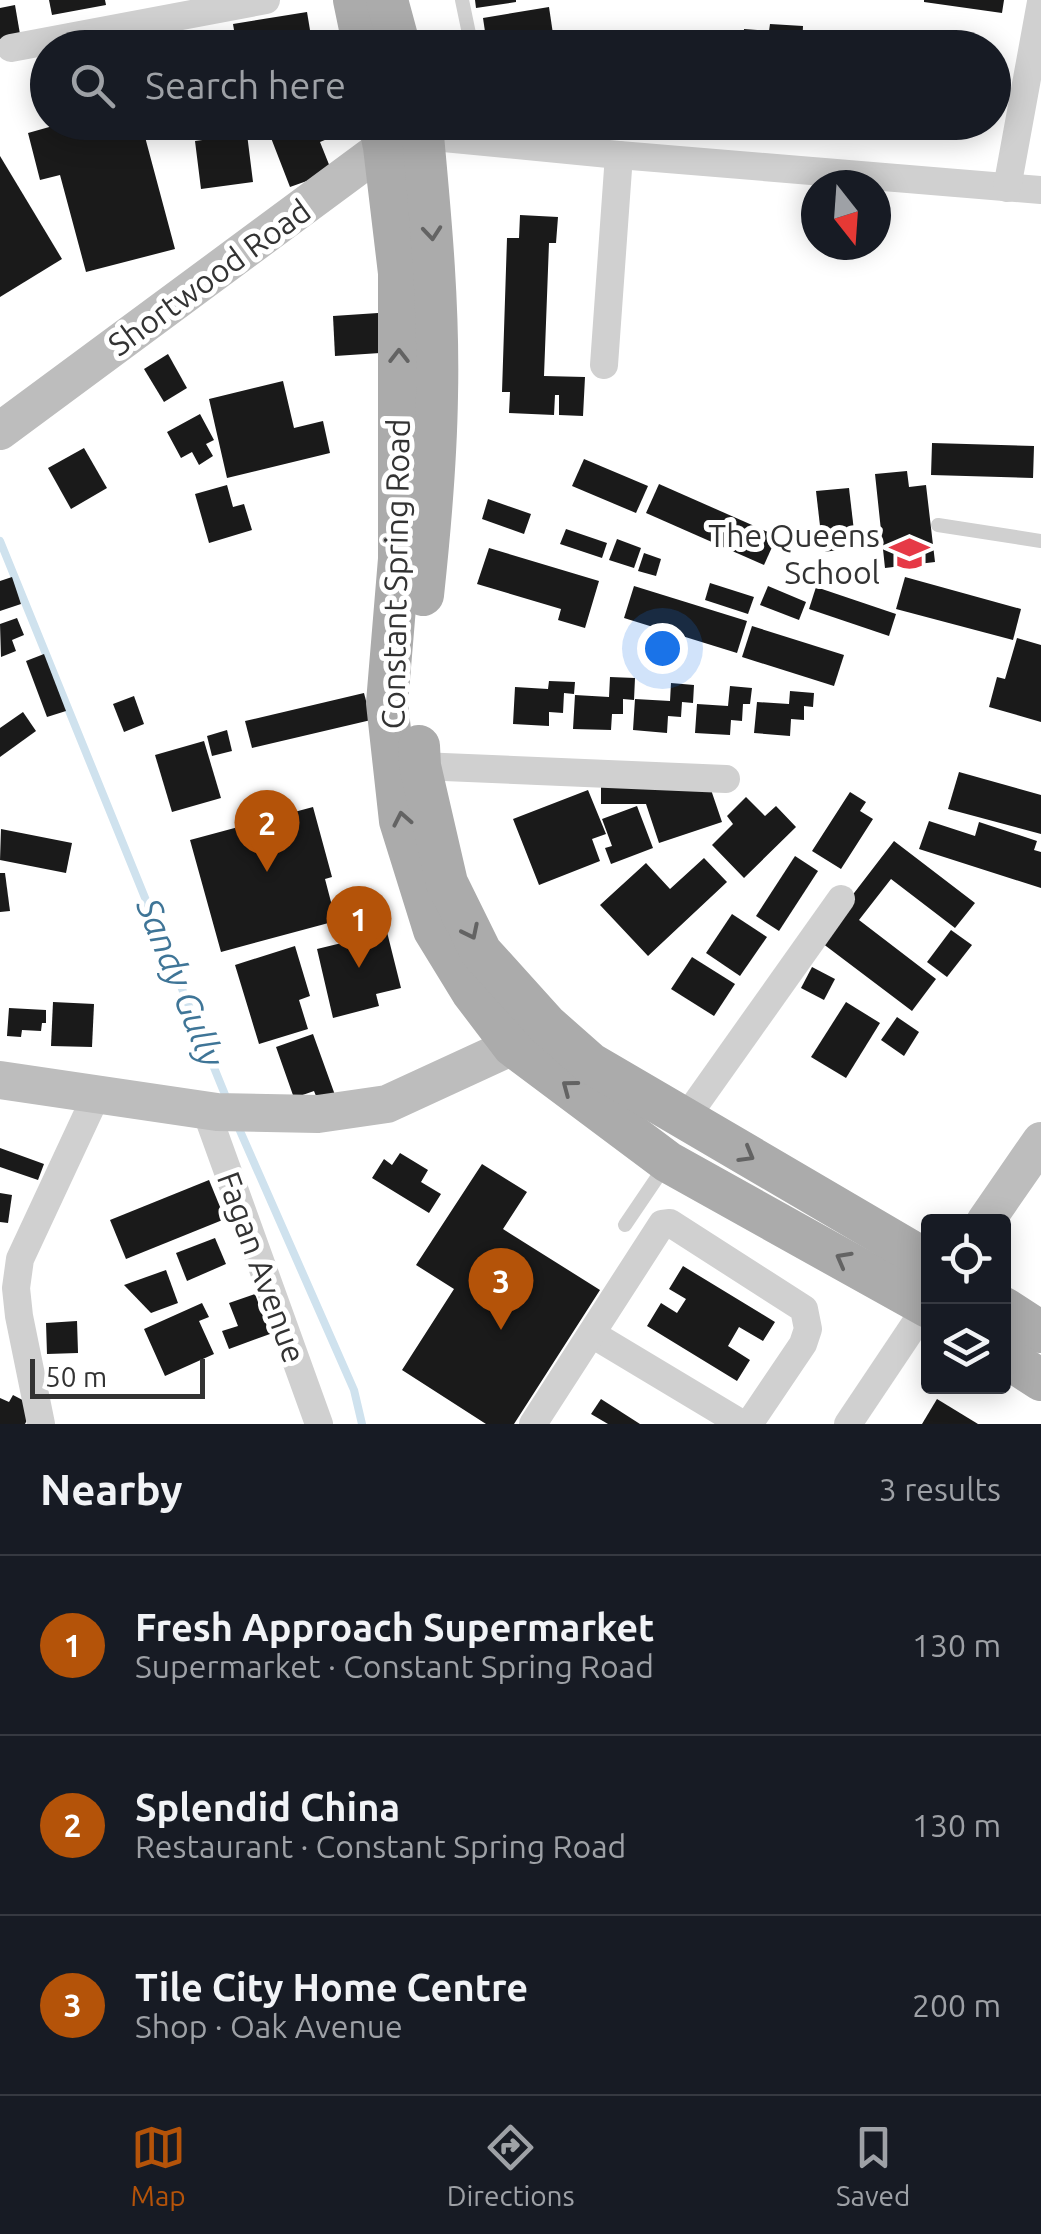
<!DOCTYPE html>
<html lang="en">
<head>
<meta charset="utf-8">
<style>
  body { margin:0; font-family:Ubuntu,sans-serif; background:#242831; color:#f1f3f6 }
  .controls { position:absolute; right:30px; bottom:30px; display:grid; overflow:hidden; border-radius:10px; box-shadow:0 5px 25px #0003 }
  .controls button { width:90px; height:90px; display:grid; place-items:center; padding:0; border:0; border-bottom:2px solid #363941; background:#171b24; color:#f1f3f6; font:50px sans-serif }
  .compass { position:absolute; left:801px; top:170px; width:90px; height:90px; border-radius:50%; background:#171b24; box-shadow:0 5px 25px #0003; rotate:163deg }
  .scale { position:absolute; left:30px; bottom:25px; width:175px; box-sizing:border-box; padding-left:10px; border:5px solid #333; border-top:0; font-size:28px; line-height:35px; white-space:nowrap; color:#333; -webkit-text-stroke:8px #fff; paint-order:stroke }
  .you { position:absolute; left:662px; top:648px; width:35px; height:35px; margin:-25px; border:8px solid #fff; border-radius:50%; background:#1a73e8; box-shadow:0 0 0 15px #1a73e833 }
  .badge { display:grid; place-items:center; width:65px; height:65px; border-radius:50%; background:#b45309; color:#fff; font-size:32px; font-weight:700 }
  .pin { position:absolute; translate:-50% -82px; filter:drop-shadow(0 2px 5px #0008) }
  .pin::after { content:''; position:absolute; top:52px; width:35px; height:30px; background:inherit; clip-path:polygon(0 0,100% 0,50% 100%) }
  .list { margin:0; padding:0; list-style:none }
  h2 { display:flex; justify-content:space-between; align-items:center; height:130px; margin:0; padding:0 40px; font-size:42px }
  h2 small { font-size:32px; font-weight:400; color:#9ea1a6 }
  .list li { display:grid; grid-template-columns:65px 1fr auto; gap:30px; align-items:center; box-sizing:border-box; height:180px; padding:0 40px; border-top:2px solid #363941 }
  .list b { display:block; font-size:38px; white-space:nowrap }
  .list p { margin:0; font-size:32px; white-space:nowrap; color:#9ea1a6 }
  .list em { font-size:32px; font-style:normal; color:#9ea1a6 }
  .icon { flex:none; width:55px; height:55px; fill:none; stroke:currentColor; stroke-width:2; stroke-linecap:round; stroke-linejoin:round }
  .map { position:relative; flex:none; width:1041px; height:1424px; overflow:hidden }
  .search { position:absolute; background:#171b24; box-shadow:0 5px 25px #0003; left:30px; right:30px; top:30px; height:110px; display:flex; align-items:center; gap:25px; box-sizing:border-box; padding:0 35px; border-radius:55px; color:#9ea1a6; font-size:38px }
  .sheet { height:670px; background:#171b24 }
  nav { display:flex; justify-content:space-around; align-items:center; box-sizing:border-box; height:140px; border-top:2px solid #363941; background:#171b24; font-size:28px; color:#9ea1a6 }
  nav a { display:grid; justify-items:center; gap:5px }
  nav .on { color:#b45309 }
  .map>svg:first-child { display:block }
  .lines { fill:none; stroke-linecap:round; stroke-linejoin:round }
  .stream { stroke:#cfe2ee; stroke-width:8 }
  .building { fill:#1a1a1a }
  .lane { stroke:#d0d0d0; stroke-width:14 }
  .street { stroke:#d0d0d0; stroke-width:28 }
  .secondary { stroke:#bdbdbd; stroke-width:38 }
  .primary { stroke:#ababab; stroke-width:42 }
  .oneway { stroke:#636363 }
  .labels { text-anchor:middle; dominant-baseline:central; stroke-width:10; stroke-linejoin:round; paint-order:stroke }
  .street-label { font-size:32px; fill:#333; stroke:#fff }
  .poi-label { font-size:32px; fill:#333; stroke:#fff; text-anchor:end }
  .water-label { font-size:35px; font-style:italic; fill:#3f7597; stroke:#fff }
</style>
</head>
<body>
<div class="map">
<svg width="1041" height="1424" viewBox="0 0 1041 1424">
  <rect width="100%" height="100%" fill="#fff"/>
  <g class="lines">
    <!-- stream -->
    <g class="stream">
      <polyline points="0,541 228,1102"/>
      <polyline points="237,1124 354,1390 362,1424"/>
    </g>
  </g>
  <!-- building -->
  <g class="building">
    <polygon points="49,0 105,0 106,5 52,15"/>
    <polygon points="475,0 516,0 516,2 476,8"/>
    <polygon points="924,0 1004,0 1002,13 924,2"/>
    <polygon points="15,5 21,40 0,44 0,8"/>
    <polygon points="549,7 553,34 487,45 483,18"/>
    <polygon points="307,12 313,48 237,48 233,24"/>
    <polygon points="770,24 803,26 802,48 743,48 744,29 769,31"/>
    <polygon points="225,33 227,48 150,48 149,45"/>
    <polygon points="67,122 141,122 175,249 86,272 60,175 40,180 28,133"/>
    <polygon points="272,122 309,122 310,126 327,122 332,137 320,142 332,172 290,187 266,125"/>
    <polygon points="917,122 958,122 956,131 917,125"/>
    <polygon points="247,134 253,182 201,189 195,141"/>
    <polygon points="0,156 62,259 0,297"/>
    <polygon points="520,215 558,217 556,243 549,243 544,376 585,377 583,416 559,415 559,395 555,395 554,415 509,413 510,392 502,392 507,238 519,238"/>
    <polygon points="378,313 380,353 335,356 333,316"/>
    <polygon points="168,354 187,388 164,402 144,369"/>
    <polygon points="283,381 294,428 323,421 330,453 227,478 209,399"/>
    <polygon points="200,414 214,440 206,444 213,456 199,465 192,452 181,458 167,432"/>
    <polygon points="932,443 1034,446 1033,478 931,475"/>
    <polygon points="84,448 107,488 71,509 48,468"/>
    <polygon points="584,459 648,486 636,513 572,486"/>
    <polygon points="907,471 909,487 926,485 935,562 885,568 875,474"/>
    <polygon points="659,484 777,536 764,565 646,513"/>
    <polygon points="227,485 233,507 244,504 252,530 209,543 195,494"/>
    <polygon points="849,488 856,548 823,552 816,491"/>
    <polygon points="488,499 531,514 524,534 482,519"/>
    <polygon points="566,529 607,543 602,558 560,544"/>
    <polygon points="617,539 641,548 634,568 609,560"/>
    <polygon points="489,548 599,581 585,628 558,620 561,609 477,584"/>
    <polygon points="644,553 661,559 656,576 638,571"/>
    <polygon points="12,577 21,604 0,611 0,581"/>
    <polygon points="905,577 1021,609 1013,640 896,609"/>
    <polygon points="710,583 754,597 748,614 705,600"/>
    <polygon points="634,586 747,621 737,653 624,618"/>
    <polygon points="768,586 806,602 799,620 760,605"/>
    <polygon points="816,587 896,614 889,636 809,609"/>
    <polygon points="17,618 24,635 12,640 16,651 1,657 0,624"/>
    <polygon points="752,626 844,655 834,686 742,657"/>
    <polygon points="1017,638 1041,645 1041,722 989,707 997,677 1005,679"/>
    <polygon points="44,654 66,711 47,717 26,661"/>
    <polygon points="610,677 635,678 634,700 623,699 623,714 612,714 611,730 573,729 575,695 609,697"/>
    <polygon points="549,681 575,682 574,694 564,693 563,713 549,712 549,726 513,724 515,687 548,689"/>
    <polygon points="671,683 694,685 693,703 682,702 681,717 668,716 667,733 633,730 635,699 670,701"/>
    <polygon points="730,686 752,688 750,704 743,704 742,721 731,720 730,735 695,733 697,704 728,706"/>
    <polygon points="790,691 814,693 813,707 804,706 804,720 791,719 790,736 754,733 757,702 789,704"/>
    <polygon points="364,693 371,720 252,748 245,721"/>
    <polygon points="134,696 144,724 124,732 113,704"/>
    <polygon points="23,712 36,731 0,757 0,728"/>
    <polygon points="227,730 232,751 212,756 207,736"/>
    <polygon points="204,741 221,798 172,812 155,755"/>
    <polygon points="959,772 1041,795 1041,834 948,809"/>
    <polygon points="601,780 708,781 722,822 659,843 646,804 601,804"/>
    <polygon points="588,790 606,834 592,839 600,861 539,885 513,819"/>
    <polygon points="850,792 866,802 860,811 873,819 841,869 812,851"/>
    <polygon points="746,797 765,816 776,806 796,827 744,878 712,845 733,824 727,816"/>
    <polygon points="637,806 653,848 611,864 605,848 612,846 602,819"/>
    <polygon points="313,807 332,877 325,879 336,921 221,952 190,840"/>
    <polygon points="929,821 975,836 979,822 1037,841 1034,850 1041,852 1041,888 919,849"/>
    <polygon points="1,829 72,843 66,873 0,860"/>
    <polygon points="894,841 975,903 955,928 891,879 859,920 936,979 912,1011 818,940"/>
    <polygon points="795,856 818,871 779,931 756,916"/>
    <polygon points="704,858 727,882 648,956 600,905 646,863 670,889"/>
    <polygon points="0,873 5,873 10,911 0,912"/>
    <polygon points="732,914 767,937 740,976 706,953"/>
    <polygon points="951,930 972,945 947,977 927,962"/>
    <polygon points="387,932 401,988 376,994 379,1006 333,1018 317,949"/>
    <polygon points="295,946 310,996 299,1000 308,1029 259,1044 235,965"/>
    <polygon points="692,957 735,984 714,1016 671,989"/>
    <polygon points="812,967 835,979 824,1000 801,988"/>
    <polygon points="53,1002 94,1004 92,1047 51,1046"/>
    <polygon points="846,1002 880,1023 846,1078 811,1057"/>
    <polygon points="9,1008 46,1010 46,1023 42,1023 41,1031 22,1030 21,1037 7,1036"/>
    <polygon points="897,1017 919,1032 904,1056 881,1040"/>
    <polygon points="313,1034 335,1095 318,1101 314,1091 294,1098 276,1047"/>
    <polygon points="0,1148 44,1164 38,1180 0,1167"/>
    <polygon points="400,1153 428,1170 421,1182 441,1194 429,1213 372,1178 384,1159 392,1165"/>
    <polygon points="482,1164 527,1192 503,1229 600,1290 514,1424 486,1424 402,1370 454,1289 416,1265"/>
    <polygon points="209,1180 225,1219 126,1259 110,1220"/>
    <polygon points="0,1193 12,1195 8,1223 0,1222"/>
    <polygon points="215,1238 226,1264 187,1281 176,1253"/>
    <polygon points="683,1266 775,1322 763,1341 739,1327 728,1346 750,1360 737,1381 647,1326 661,1303 677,1313 686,1299 669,1289"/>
    <polygon points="166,1270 178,1303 151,1313 124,1285"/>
    <polygon points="255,1294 270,1334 229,1349 222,1331 238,1326 229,1303"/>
    <polygon points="202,1303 209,1317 199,1321 214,1354 165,1376 144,1329"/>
    <polygon points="77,1321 78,1353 47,1354 46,1323"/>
    <polygon points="13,1395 34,1406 25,1424 0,1424 0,1398 9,1402"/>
    <polygon points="601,1399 640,1424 608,1424 591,1414"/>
    <polygon points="937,1399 978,1424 922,1424"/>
  </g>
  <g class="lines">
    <!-- lane -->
    <g class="lane">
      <polyline points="462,0 472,48"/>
      <polyline points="542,122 551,148"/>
      <polyline points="938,525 1041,541"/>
      <polyline points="625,1225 665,1166"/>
    </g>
    <!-- street -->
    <g class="street">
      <polyline points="11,48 266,0"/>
      <polyline points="423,136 619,155 1041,190"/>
      <polyline points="1007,188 1041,2"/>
      <polyline points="604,365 619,155"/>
      <polyline points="420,766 726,779"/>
      <polyline points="206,1111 319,1424"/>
      <polyline points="685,1119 841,899"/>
      <polyline points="592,1334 742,1424"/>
      <polyline points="41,1424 19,1316 16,1288 20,1259 96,1096"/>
      <polyline points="533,1424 662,1224 670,1223 804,1309 808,1329 803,1344 749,1424"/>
      <polyline points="848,1424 927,1306"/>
    </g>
    <!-- secondary -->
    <g class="secondary">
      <polyline points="0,431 384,147 406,140"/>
      <polyline points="0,1080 217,1112 318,1114 387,1104 513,1046"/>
      <polyline points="985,1222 1041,1141"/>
    </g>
    <!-- primary -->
    <g class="primary">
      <polyline points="354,0 364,48"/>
      <polyline points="387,0 400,48"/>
      <polyline points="379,122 384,147 399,273 399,559 387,703 400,821 434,930 472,992 513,1046 668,1162 928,1307"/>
      <path d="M420 122 423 136C431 222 439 309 437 396 436 462 430 530 423 595"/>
      <polyline points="419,746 420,766 447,883 481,952 547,1025 590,1063 928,1261"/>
      <polyline points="1004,1308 1041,1332"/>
      <polyline points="1004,1356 1041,1380"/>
    </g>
  </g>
  <!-- one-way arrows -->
  <defs><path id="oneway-chevron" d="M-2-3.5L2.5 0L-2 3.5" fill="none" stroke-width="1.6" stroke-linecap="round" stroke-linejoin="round" transform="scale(2.5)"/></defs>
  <g class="oneway">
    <use href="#oneway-chevron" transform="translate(432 233) rotate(85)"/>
    <use href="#oneway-chevron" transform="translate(399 356) rotate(-90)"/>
    <use href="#oneway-chevron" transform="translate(402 819) rotate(-101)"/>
    <use href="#oneway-chevron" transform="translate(471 932) rotate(64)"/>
    <use href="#oneway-chevron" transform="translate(569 1087) rotate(-143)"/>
    <use href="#oneway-chevron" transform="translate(747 1155) rotate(30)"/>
    <use href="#oneway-chevron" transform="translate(843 1259) rotate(-151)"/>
  </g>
  <!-- icons -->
  <defs>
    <symbol id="school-bare" viewBox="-9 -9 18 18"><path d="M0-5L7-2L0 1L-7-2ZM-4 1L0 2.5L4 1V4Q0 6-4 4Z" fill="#e63946" stroke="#fff" stroke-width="2.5" paint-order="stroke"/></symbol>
  </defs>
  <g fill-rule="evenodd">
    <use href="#school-bare" x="882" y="526" width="55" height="55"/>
  </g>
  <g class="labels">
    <!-- street labels -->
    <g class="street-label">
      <text transform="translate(209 277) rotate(-36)">Shortwood Road</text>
      <text transform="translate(395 574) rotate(-89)">Constant Spring Road</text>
      <text transform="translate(262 1267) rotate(70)">Fagan Avenue</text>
    </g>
    <!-- poi labels -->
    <g class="poi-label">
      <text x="880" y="535">The Queens<tspan x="880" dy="37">School</tspan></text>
    </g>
    <!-- water labels -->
    <g class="water-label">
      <text transform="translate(181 982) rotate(68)">Sandy Gully</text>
    </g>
  </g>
</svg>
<div class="controls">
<button><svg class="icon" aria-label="locate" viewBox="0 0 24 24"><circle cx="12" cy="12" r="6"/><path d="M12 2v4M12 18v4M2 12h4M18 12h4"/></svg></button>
<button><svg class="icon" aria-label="layers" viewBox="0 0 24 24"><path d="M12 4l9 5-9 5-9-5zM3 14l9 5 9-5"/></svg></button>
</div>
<svg class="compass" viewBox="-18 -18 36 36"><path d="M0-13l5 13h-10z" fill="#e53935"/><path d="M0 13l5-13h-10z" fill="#9ea1a6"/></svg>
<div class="scale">50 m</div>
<div class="you"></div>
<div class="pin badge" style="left:359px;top:968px">1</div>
<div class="pin badge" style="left:267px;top:872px">2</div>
<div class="pin badge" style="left:501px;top:1330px">3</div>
<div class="search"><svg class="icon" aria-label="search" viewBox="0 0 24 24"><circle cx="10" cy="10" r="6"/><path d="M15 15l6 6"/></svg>Search here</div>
</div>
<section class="sheet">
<h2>Nearby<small>3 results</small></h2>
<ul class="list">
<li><span class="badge">1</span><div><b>Fresh Approach Supermarket</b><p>Supermarket · Constant Spring Road</p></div><em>130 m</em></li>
<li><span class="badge">2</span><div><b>Splendid China</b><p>Restaurant · Constant Spring Road</p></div><em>130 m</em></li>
<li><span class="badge">3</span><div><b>Tile City Home Centre</b><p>Shop · Oak Avenue</p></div><em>200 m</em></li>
</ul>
</section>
<nav>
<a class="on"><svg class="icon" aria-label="map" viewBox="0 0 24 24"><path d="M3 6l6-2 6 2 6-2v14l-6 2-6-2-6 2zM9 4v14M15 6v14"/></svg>Map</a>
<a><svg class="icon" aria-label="directions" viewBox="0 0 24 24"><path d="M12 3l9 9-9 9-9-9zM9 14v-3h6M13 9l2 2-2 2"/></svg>Directions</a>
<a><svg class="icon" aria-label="saved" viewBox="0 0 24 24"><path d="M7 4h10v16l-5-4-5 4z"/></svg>Saved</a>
</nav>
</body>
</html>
